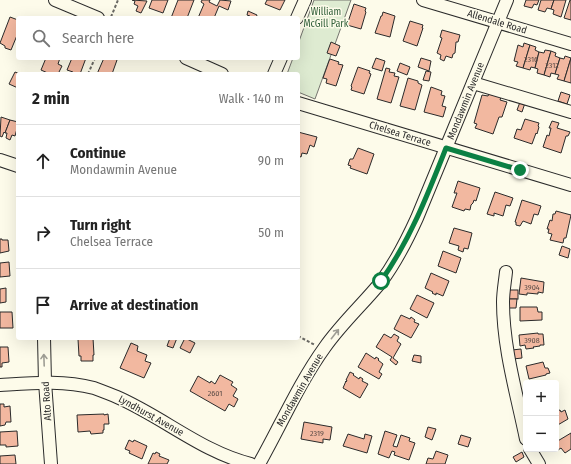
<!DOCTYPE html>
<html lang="en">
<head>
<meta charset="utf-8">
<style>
  body { margin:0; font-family:"Fira Sans Condensed",sans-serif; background:#f2f2f2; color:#222 }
  .controls { position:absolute; right:12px; bottom:12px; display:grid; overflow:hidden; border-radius:4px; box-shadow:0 4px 16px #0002 }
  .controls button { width:36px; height:36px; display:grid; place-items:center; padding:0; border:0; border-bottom:1px solid #e0e0e0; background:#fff; color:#222; font:20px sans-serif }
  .stop { position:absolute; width:12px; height:12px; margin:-9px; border:3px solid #0b8043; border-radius:50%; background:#fff }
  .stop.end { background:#0b8043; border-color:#fff; box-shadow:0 1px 4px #0008 }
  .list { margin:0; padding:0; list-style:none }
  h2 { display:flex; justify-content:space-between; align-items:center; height:52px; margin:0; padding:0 16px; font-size:17px }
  h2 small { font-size:13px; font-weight:400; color:#767676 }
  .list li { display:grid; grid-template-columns:26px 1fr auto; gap:12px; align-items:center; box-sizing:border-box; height:72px; padding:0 16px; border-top:1px solid #e0e0e0 }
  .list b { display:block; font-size:15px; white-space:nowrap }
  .list p { margin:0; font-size:13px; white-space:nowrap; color:#767676 }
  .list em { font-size:13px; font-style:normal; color:#767676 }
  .icon { flex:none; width:22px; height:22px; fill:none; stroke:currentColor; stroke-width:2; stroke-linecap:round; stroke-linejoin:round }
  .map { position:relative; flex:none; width:571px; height:464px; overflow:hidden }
  .search { position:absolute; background:#fff; box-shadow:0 4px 16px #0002; left:16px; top:16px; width:284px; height:44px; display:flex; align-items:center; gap:10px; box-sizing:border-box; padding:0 14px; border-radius:4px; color:#767676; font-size:15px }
  .panel { position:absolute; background:#fff; box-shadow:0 4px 16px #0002; left:16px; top:72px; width:284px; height:268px; border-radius:4px }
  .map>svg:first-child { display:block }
  .green { fill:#deebd1; stroke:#74746e }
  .building { fill:#f2b8a0; stroke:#2b2b2b }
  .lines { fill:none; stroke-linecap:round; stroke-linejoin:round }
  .minor-casing { stroke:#2b2b2b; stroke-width:14 }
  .path { stroke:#6a6964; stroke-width:2; stroke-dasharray:3 2; stroke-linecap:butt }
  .minor { stroke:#fdfbea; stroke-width:12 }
  .oneway { stroke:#9e9d94 }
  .route { stroke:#0b8043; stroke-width:5 }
  .labels { text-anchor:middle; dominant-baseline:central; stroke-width:3; stroke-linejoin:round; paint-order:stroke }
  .number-label { font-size:8px; fill:#5d4e48 }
  .park-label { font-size:10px; fill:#34623c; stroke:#fdfbea }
  .street-label { font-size:10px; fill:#2b2b2b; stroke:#fdfbea }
</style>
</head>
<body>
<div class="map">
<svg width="571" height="464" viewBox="0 0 571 464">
  <rect width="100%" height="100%" fill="#fdfbea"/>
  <!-- green -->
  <polygon class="green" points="314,0 351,0 315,99 298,92 298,74 287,74 293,58 298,58 298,44"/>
  <!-- building -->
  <g class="building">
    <polygon points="132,0 147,1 141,13 136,11 138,6 134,4 135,1"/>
    <polygon points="152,0 168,0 163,13 149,8"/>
    <polygon points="178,0 194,0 187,18 171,18"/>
    <polygon points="202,0 210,0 209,2 217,6 220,0 231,1 228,10 219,6 214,18 198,18 204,4 201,2"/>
    <polygon points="267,0 285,0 280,10 265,4"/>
    <polygon points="526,0 539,0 537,5 534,4 532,8 524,6"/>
    <polygon points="541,0 554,0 551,9 547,8 545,12 538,10"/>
    <polygon points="554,0 566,0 561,17 553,14 554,10 551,9"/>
    <polygon points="570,0 571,0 571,20 564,18"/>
    <polygon points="354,4 366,8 365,11 366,12 361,29 347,25"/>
    <polygon points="248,11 257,15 256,18 249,18 250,16 247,15"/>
    <polygon points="383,12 395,16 390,37 375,33 381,16 382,16"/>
    <polygon points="10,17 18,20 18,33 11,50 5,48 5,46 0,43"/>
    <polygon points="410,21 423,25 422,28 423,28 417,46 403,41"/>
    <polygon points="442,30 460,35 458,42 456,42 455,53 453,54 452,58 446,56 444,61 440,59 441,55 437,53 442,38 440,37"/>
    <polygon points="331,42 340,46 336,56 327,53"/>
    <polygon points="524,43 530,45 523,68 516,66 518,62 514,61 518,45 523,47"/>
    <polygon points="530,45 536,47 535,50 539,52 535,68 531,67 530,70 523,68"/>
    <polygon points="545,50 551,51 544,75 537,73 538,69 535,68 539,52 544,53"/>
    <polygon points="551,51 556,53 555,56 560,58 555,74 551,73 550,77 544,75"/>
    <polygon points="565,56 571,58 564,81 557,79 559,75 555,74 560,58 564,59"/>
    <polygon points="46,58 60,58 58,64 62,66 58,74 50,74 41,70"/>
    <polygon points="72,58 86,58 80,74 72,74 73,72 67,70"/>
    <polygon points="104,58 113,58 117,60 112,74 97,74"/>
    <polygon points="376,58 385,61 382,71 372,68"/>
    <polygon points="421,58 431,61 429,71 418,67"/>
    <polygon points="571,58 571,83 564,81"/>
    <polygon points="330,59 339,62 338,64 343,65 336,86 326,83 327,79 323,78 329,61"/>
    <polygon points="400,63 410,67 407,75 397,71"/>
    <polygon points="358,67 370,71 369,73 371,74 364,94 351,90 352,87 351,86"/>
    <polygon points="386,68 390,69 389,72 395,73 394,76 399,77 391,103 377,99"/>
    <polygon points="426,71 431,72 429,81 423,80"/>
    <polygon points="15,72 20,74 18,74 18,88 9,84"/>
    <polygon points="408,78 418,81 418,83 422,85 415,110 400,106"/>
    <polygon points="431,87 442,91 441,95 445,96 442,106 446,107 443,117 424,112"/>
    <polygon points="561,92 570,95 567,104 558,101"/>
    <polygon points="489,94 501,97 500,100 507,102 502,117 499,117 493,134 475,128 477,124 474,123 482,95 488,96"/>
    <polygon points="520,102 525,103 522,112 517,110"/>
    <polygon points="1,117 10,120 5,133 4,132 2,137 0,136"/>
    <polygon points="525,119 539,123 538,126 539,127 537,134 536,133 532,144 514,138 517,129 521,130"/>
    <polygon points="10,120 18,122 18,125 15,136 12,135 10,140 6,138 7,133 5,133"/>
    <polygon points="552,121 559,123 557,128 570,132 568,136 566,136 561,153 543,147 547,135 549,136 551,128 549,128"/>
    <polygon points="298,132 317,137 314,147 310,145 307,154 302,153 301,157 298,156"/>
    <polygon points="358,148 374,154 367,174 350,168 351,166 348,165 350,159 353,159"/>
    <polygon points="458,181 480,188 476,201 474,200 473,203 471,205 470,210 465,209 464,211 452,207 457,193 454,193"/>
    <polygon points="495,192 513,198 510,206 506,205 503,216 494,213 494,216 487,214"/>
    <polygon points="522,200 541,206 538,215 534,214 531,224 523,221 520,226 516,225 516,222 515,222"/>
    <polygon points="556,211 571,215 566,238 564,238 563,243 550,240 552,234 548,233 549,229 547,229 550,220 552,221 553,214 555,214"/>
    <polygon points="454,228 472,233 468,249 464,248 463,252 458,250 459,246 449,243"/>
    <polygon points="0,239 2,239 2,240 8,240 9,251 0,253"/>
    <polygon points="562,246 570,249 568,258 559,255"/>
    <polygon points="443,251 461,258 456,273 438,266"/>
    <polygon points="9,262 10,276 0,277 0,263"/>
    <polygon points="431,273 449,281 443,296 436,293 436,295 432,293 433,292 425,288"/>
    <polygon points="521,278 544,282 543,293 538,292 538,294 527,293 527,295 519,294"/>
    <polygon points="6,288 6,302 0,303 0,289"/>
    <rect x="508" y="290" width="10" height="9"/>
    <polygon points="417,295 434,303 427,318 410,309"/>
    <polygon points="507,299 517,299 516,308 507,308"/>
    <polygon points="520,307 537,307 538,312 542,312 542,320 520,321"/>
    <polygon points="0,312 12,312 13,328 0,328"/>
    <polygon points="401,315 410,319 411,317 415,320 414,322 419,324 411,338 394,329"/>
    <polygon points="538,333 538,334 543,334 544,345 540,345 540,346 533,347 534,348 526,349 525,345 520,346 519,335"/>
    <polygon points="384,334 391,338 394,334 399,337 397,341 401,344 393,358 398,362 396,365 390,360 392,357 376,347"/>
    <polygon points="84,338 93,338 94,355 93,355 93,361 81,361 81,356 79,356 78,339"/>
    <polygon points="170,338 177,338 173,348 167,346"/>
    <polygon points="185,338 195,343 190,353 180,348"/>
    <polygon points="131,343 138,346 137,351 147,355 145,361 151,363 144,378 120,368"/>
    <polygon points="0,347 8,347 9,362 2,363 2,367 0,367"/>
    <polygon points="521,349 522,358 513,359 512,350"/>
    <polygon points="366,353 375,359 376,357 379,359 378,360 383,364 379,372 382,374 379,379 358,367"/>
    <polygon points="414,355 421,356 421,363 412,361"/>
    <polygon points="543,362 545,368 548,368 550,373 546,374 546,375 529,379 526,366"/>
    <polygon points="350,372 354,374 353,375 359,379 360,377 363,379 362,381 368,384 360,398 343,388 346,381 346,382 347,380 346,380"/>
    <polygon points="220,375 233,382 231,385 237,389 233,396 238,399 234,407 229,404 225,411 190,391 198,376 210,383 211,381 215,384"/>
    <polygon points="0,404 4,404 4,407 10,406 11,422 6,422 5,425 0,426"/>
    <polygon points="560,410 561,412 565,410 568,419 556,426 556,411"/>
    <polygon points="104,414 104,415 108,414 109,424 104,424 104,430 103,430 103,433 91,434 90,431 78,432 77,415"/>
    <polygon points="304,422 332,427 330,440 323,439 323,443 301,439"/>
    <polygon points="428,427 436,429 432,440 425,437"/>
    <polygon points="17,431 18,446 6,447 6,445 0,445 0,432"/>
    <polygon points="385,431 397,435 393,446 397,447 401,435 410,438 409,441 415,443 409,460 394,455 395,452 392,451 389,458 378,454"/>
    <polygon points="571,433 571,449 565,453 561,448 558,450 556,447 556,442"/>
    <polygon points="348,434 364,439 365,434 372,436 367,453 343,446"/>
    <polygon points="461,435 471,438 468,447 458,444"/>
    <polygon points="129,440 133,442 134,440 147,446 142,459 129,453 130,451 125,449"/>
    <polygon points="436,451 448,455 445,464 426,464 428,458 433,459"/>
    <polygon points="156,452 160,454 159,456 169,460 167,464 148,464 153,453 155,454"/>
    <polygon points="522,452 524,457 516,462 513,457"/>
    <polygon points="15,455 16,464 0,464 0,456"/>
  </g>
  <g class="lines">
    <defs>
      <g id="minor">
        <polyline points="55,0 98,18"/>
        <polyline points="423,0 571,44"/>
        <polyline points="297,18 305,0"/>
        <polyline points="186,58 222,74"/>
        <polyline points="274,74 281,58"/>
        <polyline points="473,83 571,112"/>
        <polyline points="298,103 571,185"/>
        <polyline points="0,160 18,166"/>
        <path d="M506 272C505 282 503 292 503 302 503 348 517 395 526 439"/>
        <polyline points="44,338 45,382 51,464"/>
        <path d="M0 385C32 383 63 380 94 388 102 391 110 394 117 397 163 417 202 452 251 464"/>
        <polyline points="530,449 539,464"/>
        <path d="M259 464C281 425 299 383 325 347 342 323 363 304 381 282 396 262 407 240 417 218L507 0"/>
      </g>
    </defs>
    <!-- minor casing -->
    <use href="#minor" class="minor-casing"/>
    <!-- path -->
    <g class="path">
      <polyline points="111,17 118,0"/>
      <polyline points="88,74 95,58"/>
      <polyline points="298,336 315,345"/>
    </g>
    <!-- minor -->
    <use href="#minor" class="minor"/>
  </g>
  <!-- one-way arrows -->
  <defs><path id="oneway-shaft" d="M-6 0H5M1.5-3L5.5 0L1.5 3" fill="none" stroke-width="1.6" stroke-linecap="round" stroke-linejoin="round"/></defs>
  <g class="oneway">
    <use href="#oneway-shaft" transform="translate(335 334) rotate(-52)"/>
    <use href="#oneway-shaft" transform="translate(44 360) rotate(-92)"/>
  </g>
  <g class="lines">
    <!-- route -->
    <path class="route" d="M381 281C410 240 428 194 446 148L520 170"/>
  </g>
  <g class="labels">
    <!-- number labels -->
    <g class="number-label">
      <text x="531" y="59">2316</text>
      <text x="552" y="65">2312</text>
      <text x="532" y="287">3904</text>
      <text x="532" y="340">3908</text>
      <text x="215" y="393">2601</text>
      <text x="317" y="433">2319</text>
    </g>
    <!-- park labels -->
    <g class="park-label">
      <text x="326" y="12">William<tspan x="326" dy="12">McGill Park</tspan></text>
    </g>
    <!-- street labels -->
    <g class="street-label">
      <text transform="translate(497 22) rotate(17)">Allendale Road</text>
      <text transform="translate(466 101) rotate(-68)">Mondawmin Avenue</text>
      <text transform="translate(400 134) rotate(17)">Chelsea Terrace</text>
      <text transform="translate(300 390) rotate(-60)">Mondawmin Avenue</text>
      <text transform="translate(47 401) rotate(-94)">Alto Road</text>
      <text transform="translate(151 416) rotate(29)">Lyndhurst Avenue</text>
    </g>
  </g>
</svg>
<div class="controls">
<button>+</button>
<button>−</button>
</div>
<div class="stop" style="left:381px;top:281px"></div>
<div class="stop end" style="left:520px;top:170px"></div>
<div class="search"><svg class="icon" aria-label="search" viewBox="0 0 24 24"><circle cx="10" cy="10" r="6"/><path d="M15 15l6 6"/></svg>Search here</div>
<section class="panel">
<h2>2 min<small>Walk · 140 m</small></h2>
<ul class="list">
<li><svg class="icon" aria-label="ahead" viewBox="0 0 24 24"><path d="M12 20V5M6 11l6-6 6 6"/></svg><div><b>Continue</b><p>Mondawmin Avenue</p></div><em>90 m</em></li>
<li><svg class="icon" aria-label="right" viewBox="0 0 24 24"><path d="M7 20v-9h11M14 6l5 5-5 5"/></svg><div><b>Turn right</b><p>Chelsea Terrace</p></div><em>50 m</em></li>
<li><svg class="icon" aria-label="arrive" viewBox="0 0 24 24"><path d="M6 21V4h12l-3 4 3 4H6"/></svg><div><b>Arrive at destination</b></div></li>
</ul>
</section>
</div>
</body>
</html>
